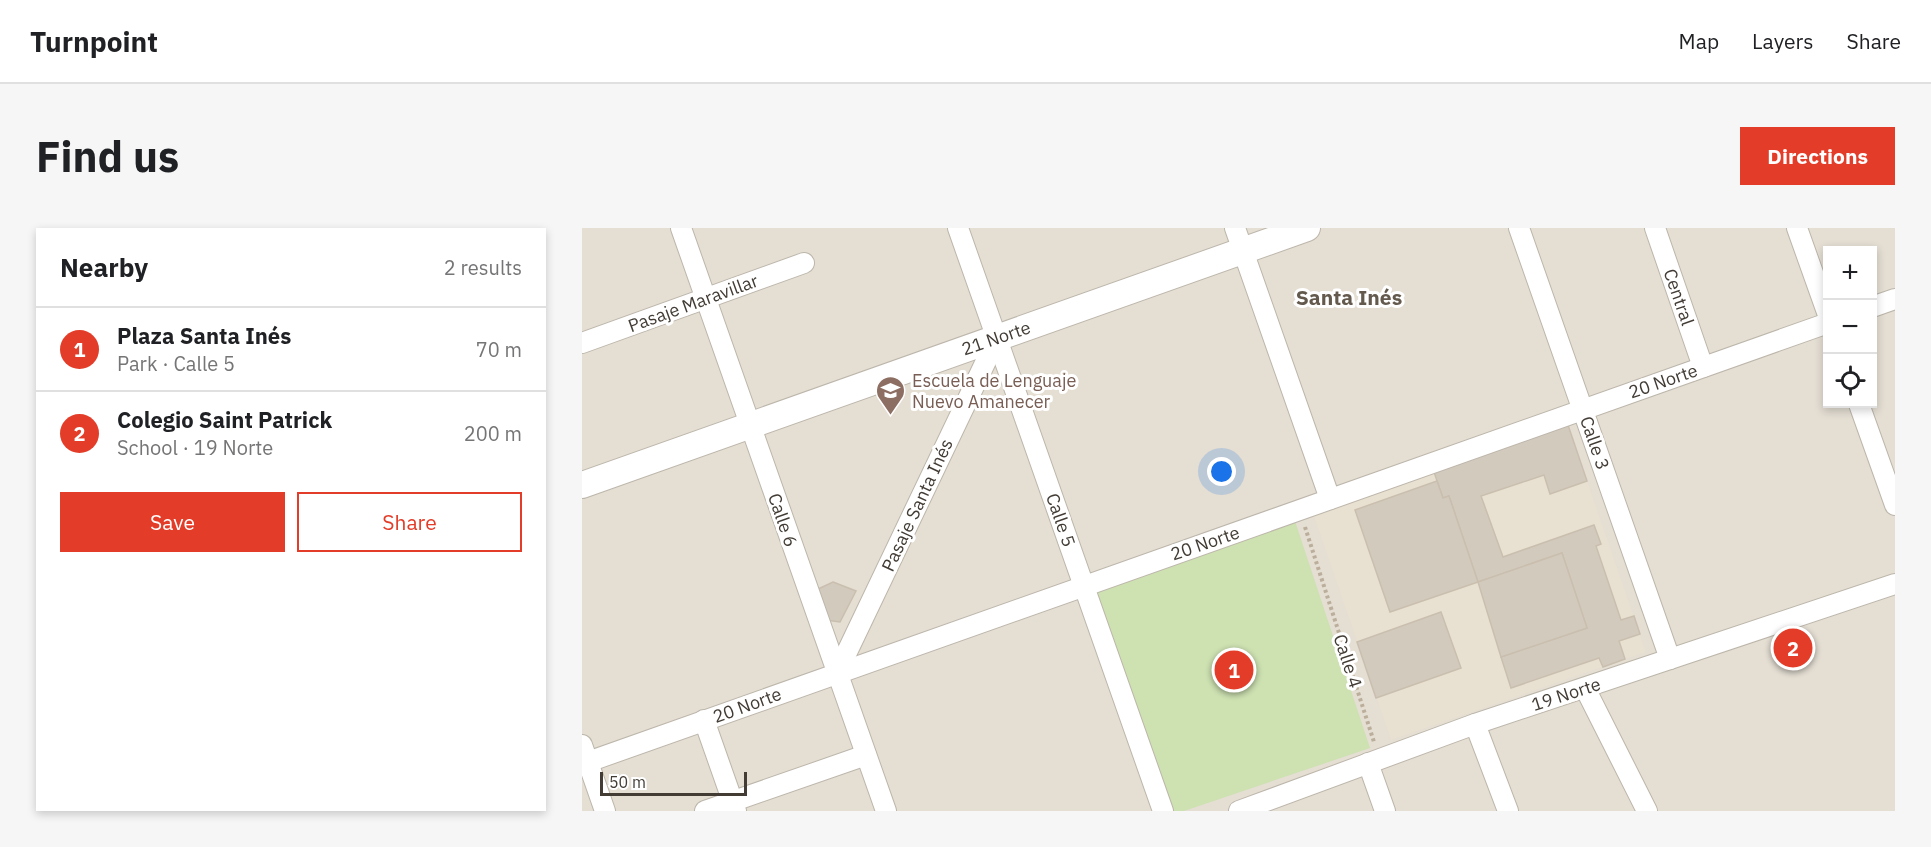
<!DOCTYPE html>
<html lang="en">
<head>
<meta charset="utf-8">
<style>
  body { margin:0; font-family:"IBM Plex Sans",sans-serif; background:#f6f6f6; color:#202124 }
  .controls { position:absolute; right:18px; top:18px; display:grid; overflow:hidden; border-radius:0px; box-shadow:0 3px 9px #0003 }
  .controls button { width:54px; height:54px; display:grid; place-items:center; padding:0; border:0; border-bottom:2px solid #e0e0e0; background:#fff; color:#202124; font:30px sans-serif }
  .scale { position:absolute; left:18px; bottom:15px; width:147px; box-sizing:border-box; padding-left:6px; border:3px solid #423c35; border-top:0; font-size:16px; line-height:21px; white-space:nowrap; color:#423c35; -webkit-text-stroke:4px #fff; paint-order:stroke }
  .you { position:absolute; left:640px; top:244px; width:21px; height:21px; margin:-15px; border:4px solid #fff; border-radius:50%; background:#1a73e8; box-shadow:0 0 0 9px #1a73e833 }
  .badge { display:grid; place-items:center; width:39px; height:39px; border-radius:50%; background:#e33c28; color:#fff; font-size:20px; font-weight:700 }
  .pin { position:absolute; translate:-50% -50%; border:3px solid #fff; box-shadow:0 2px 6px #0006 }
  .list { margin:0; padding:0; list-style:none }
  h2 { display:flex; justify-content:space-between; align-items:center; height:78px; margin:0; padding:0 24px; font-size:26px }
  h2 small { font-size:20px; font-weight:400; color:#757577 }
  .list li { display:grid; grid-template-columns:39px 1fr auto; gap:18px; align-items:center; box-sizing:border-box; height:84px; padding:0 24px; border-top:2px solid #e0e0e0 }
  .list b { display:block; font-size:22px; white-space:nowrap }
  .list p { margin:0; font-size:20px; white-space:nowrap; color:#757577 }
  .list em { font-size:20px; font-style:normal; color:#757577 }
  .actions { display:flex; gap:12px; padding:18px 24px }
  .actions a { flex:1; padding:14px 0; border:2px solid #e33c28; border-radius:0px; text-align:center; font-size:21px; color:#e33c28 }
  .actions .main { background:#e33c28; color:#fff }
  .icon { flex:none; width:33px; height:33px; fill:none; stroke:currentColor; stroke-width:2; stroke-linecap:round; stroke-linejoin:round }
  .map { position:relative; flex:none; width:1313px; height:583px; overflow:hidden; border-radius:0px }
  header { display:flex; align-items:center; gap:36px; box-sizing:border-box; height:84px; padding:0 30px; background:#fff; border-bottom:2px solid #e0e0e0 }
  header strong { font-size:28px }
  nav { display:flex; gap:33px; margin-inline-start:auto; font-size:21px }
  .intro { display:flex; align-items:center; justify-content:space-between; box-sizing:border-box; height:144px; padding:0 36px }
  h1 { margin:0; font-size:42px }
  .button { padding:15px 27px; border-radius:0px; background:#e33c28; color:#fff; font-size:21px; font-weight:700 }
  main { display:flex; gap:36px; padding:0 36px }
  aside { flex:1; background:#fff; border-radius:0px; box-shadow:0 3px 9px #0003 }
  .map>svg:first-child { display:block }
  .residential { fill:#e4ded3; fill-rule:evenodd }
  .education { fill:#e8e0d0 }
  .green { fill:#cde1b1 }
  .building { fill:#d3cabe; stroke:#cabfaf; stroke-width:1.5 }
  .lines { fill:none; stroke-linecap:round; stroke-linejoin:round }
  .minor-casing { stroke:#bdb6ab; stroke-width:22 }
  .tertiary-casing { stroke:#bdb6ab; stroke-width:28 }
  .path { stroke:#bbae9b; stroke-width:4; stroke-dasharray:3 3; stroke-linecap:butt }
  .minor { stroke:#fff; stroke-width:20 }
  .tertiary { stroke:#fff; stroke-width:26 }
  .labels { text-anchor:middle; dominant-baseline:central; stroke-width:6; stroke-linejoin:round; paint-order:stroke }
  .street-label { font-size:18px; fill:#423c35; stroke:#fff }
  .education-label { font-size:18px; fill:#785e54; stroke:#fff; text-anchor:start }
  .quarter-label { font-size:21px; font-weight:bold; fill:#63594d; stroke:#fff }
</style>
</head>
<body>
<header>
<strong>Turnpoint</strong>
<nav><a>Map</a><a>Layers</a><a>Share</a></nav>
</header>
<div class="intro"><h1>Find us</h1><a class="button">Directions</a></div>
<main>
<aside>
<h2>Nearby<small>2 results</small></h2>
<ul class="list">
<li><span class="badge">1</span><div><b>Plaza Santa Inés</b><p>Park · Calle 5</p></div><em>70 m</em></li>
<li><span class="badge">2</span><div><b>Colegio Saint Patrick</b><p>School · 19 Norte</p></div><em>200 m</em></li>
</ul>
<div class="actions"><a class="main">Save</a><a>Share</a></div>
</aside>
<div class="map">
<svg width="1313" height="583" viewBox="0 0 1313 583">
  <rect width="100%" height="100%" fill="#f0ece4"/>
  <!-- residential -->
  <path class="residential" d="M0 0H1313V583H0ZM1246 22H1290V176H1246Z"/>
  <!-- education -->
  <polygon class="education" points="986,197 1064,424 809,512 731,286"/>
  <!-- green -->
  <polygon class="green" points="713,293 788,520 602,583 591,583 514,364"/>
  <!-- building -->
  <g class="building">
    <polygon points="986,197 1005,253 968,266 962,247 899,268 921,329 1012,297 1019,316 1014,318 1039,392 1052,388 1058,406 1037,413 1043,431 1021,439 1017,430 929,460 919,429 1005,400 980,325 896,354 867,268 861,270 852,244"/>
    <polygon points="855,253 861,270 867,268 896,354 808,384 773,282"/>
    <polygon points="980,325 1005,400 919,429 896,354"/>
    <polygon points="251,354 274,363 258,394 244,392 234,362"/>
    <polygon points="859,384 879,440 794,470 775,414"/>
  </g>
  <g class="lines">
    <defs>
      <g id="minor">
        <polyline points="99,0 304,583"/>
        <polyline points="376,0 581,583"/>
        <polyline points="653,0 748,271"/>
        <polyline points="937,0 1088,431"/>
        <polyline points="1073,0 1121,139"/>
        <polyline points="1215,0 1246,87"/>
        <polyline points="1290,79 1313,71"/>
        <polyline points="0,115 222,35"/>
        <polyline points="1277,176 1313,277"/>
        <polyline points="255,445 415,110"/>
        <polyline points="1003,460 1065,583"/>
        <polyline points="122,492 154,583"/>
        <polyline points="893,496 926,583"/>
        <polyline points="0,517 23,583"/>
        <polyline points="786,535 803,583"/>
        <polyline points="0,536 1246,95"/>
        <polyline points="123,583 284,527"/>
        <polyline points="657,583 893,496 1313,356"/>
      </g>
      <polyline id="tertiary" points="0,257 725,0"/>
    </defs>
    <!-- minor casing -->
    <use href="#minor" class="minor-casing"/>
    <!-- tertiary casing -->
    <use href="#tertiary" class="tertiary-casing"/>
    <!-- path -->
    <polyline class="path" points="723,299 792,514"/>
    <!-- minor -->
    <use href="#minor" class="minor"/>
    <!-- tertiary -->
    <use href="#tertiary" class="tertiary"/>
  </g>
  <!-- icons -->
  <defs>
    <symbol id="school-pin" viewBox="-11 -11 22 30"><path d="M0 17L-7.5 6A9.5 9.5 0 1 1 7.5 6Z" fill="#8d6e63" stroke="#fff"/><path d="M0-5L7-2L0 1L-7-2ZM-4 1L0 2.5L4 1V4Q0 6-4 4Z" fill="#fff"/></symbol>
  </defs>
  <g fill-rule="evenodd">
    <use href="#school-pin" x="292" y="146" width="33" height="45"/>
  </g>
  <g class="labels">
    <!-- street labels -->
    <g class="street-label">
      <text transform="translate(1097 69) rotate(71)">Central</text>
      <text transform="translate(111 75) rotate(-20)">Pasaje Maravillar</text>
      <text transform="translate(414 110) rotate(-19)">21 Norte</text>
      <text transform="translate(1081 153) rotate(-19)">20 Norte</text>
      <text transform="translate(1013 215) rotate(71)">Calle 3</text>
      <text transform="translate(335 277) rotate(-65)">Pasaje Santa Inés</text>
      <text transform="translate(201 292) rotate(71)">Calle 6</text>
      <text transform="translate(479 292) rotate(71)">Calle 5</text>
      <text transform="translate(623 315) rotate(-19)">20 Norte</text>
      <text transform="translate(766 433) rotate(72)">Calle 4</text>
      <text transform="translate(984 466) rotate(-18)">19 Norte</text>
      <text transform="translate(165 477) rotate(-20)">20 Norte</text>
    </g>
    <!-- education labels -->
    <g class="education-label">
      <text x="330" y="152">Escuela de Lenguaje<tspan x="330" dy="21">Nuevo Amanecer</tspan></text>
    </g>
    <!-- quarter labels -->
    <g class="quarter-label">
      <text x="767" y="69">Santa Inés</text>
    </g>
  </g>
</svg>
<div class="controls">
<button>+</button>
<button>−</button>
<button><svg class="icon" aria-label="locate" viewBox="0 0 24 24"><circle cx="12" cy="12" r="6"/><path d="M12 2v4M12 18v4M2 12h4M18 12h4"/></svg></button>
</div>
<div class="scale">50 m</div>
<div class="you"></div>
<div class="pin badge" style="left:652px;top:442px">1</div>
<div class="pin badge" style="left:1211px;top:420px">2</div>
</div>
</main>
</body>
</html>
